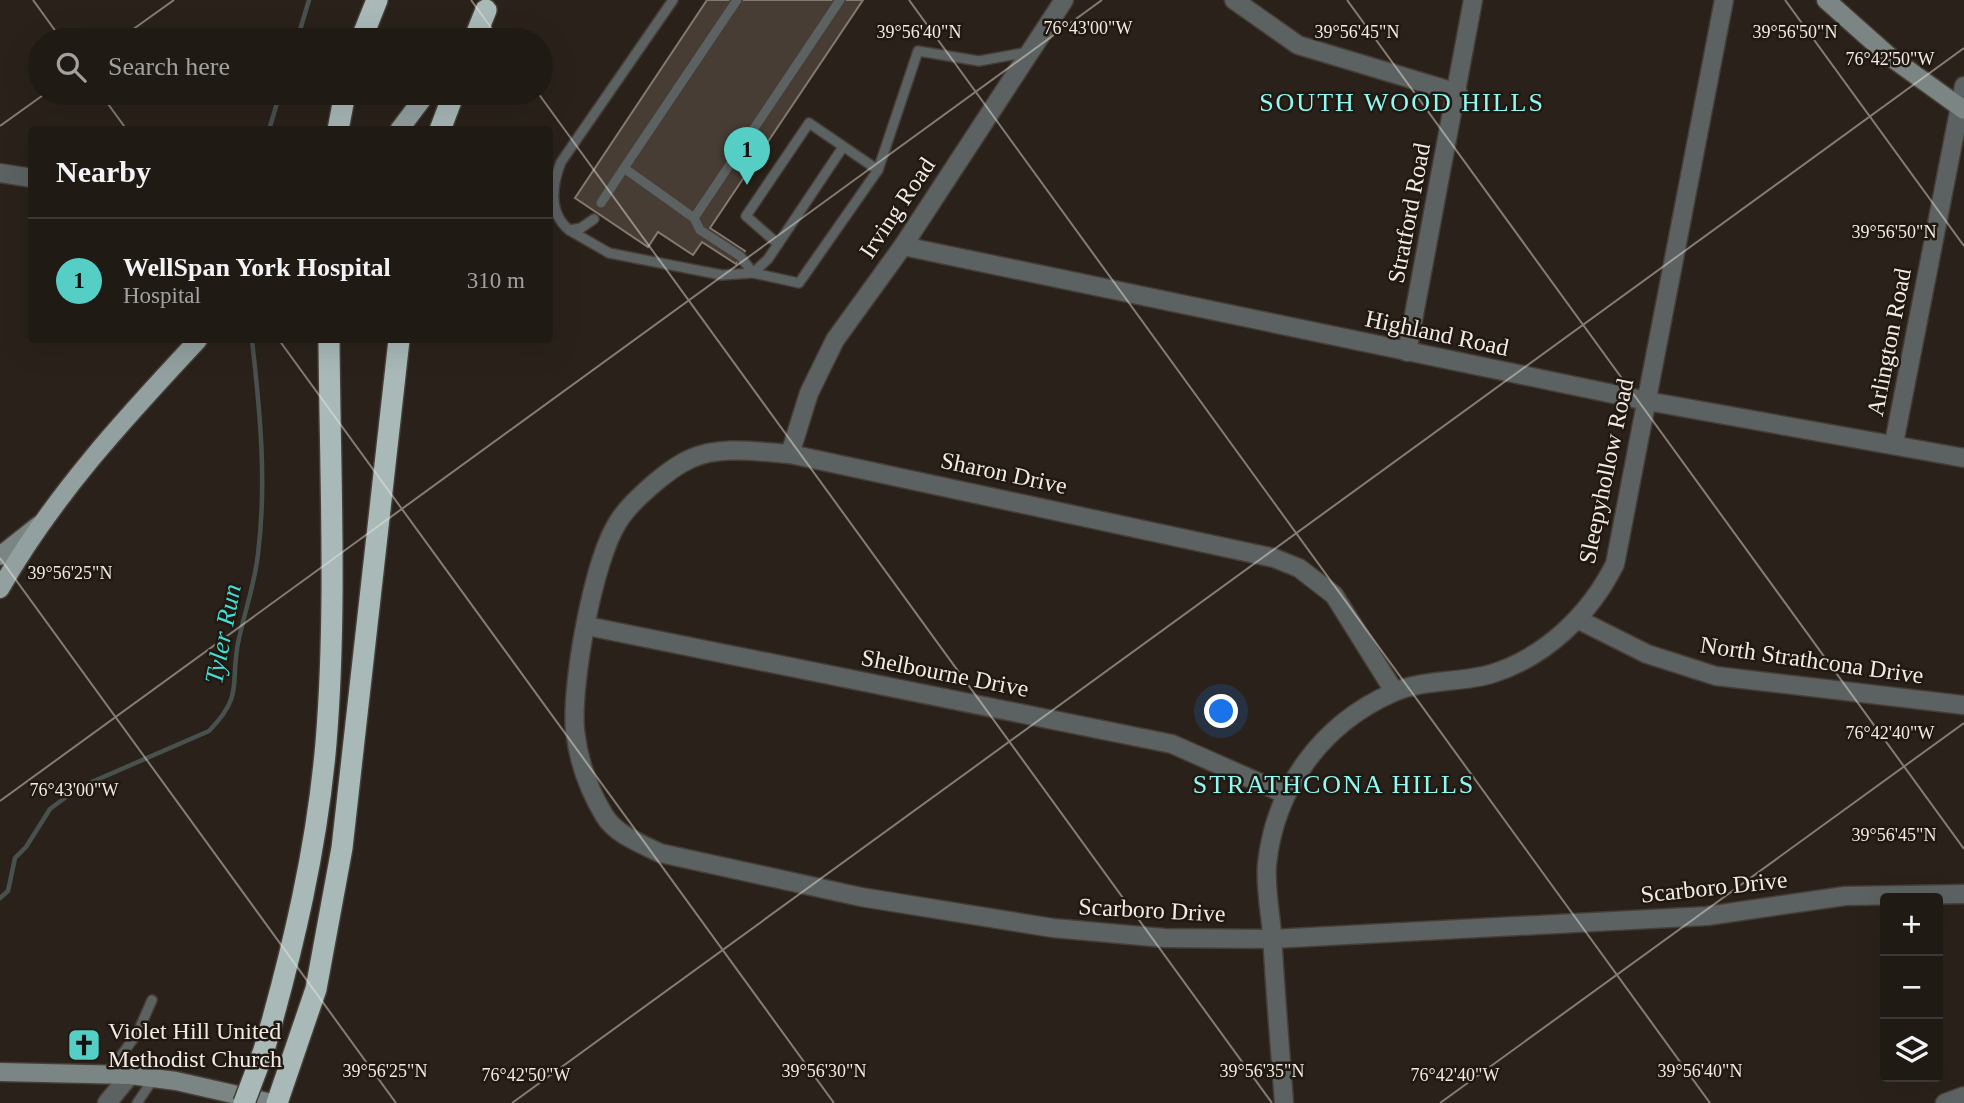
<!DOCTYPE html>
<html lang="en">
<head>
<meta charset="utf-8">
<style>
  body { margin:0; font-family:"Times New Roman",serif; background:#2d2722; color:#f1f3f6 }
  .controls { position:absolute; right:21px; bottom:21px; display:grid; overflow:hidden; border-radius:7px; box-shadow:0 7px 28px #0002 }
  .controls button { width:63px; height:63px; display:grid; place-items:center; padding:0; border:0; border-bottom:2px solid #3d3834; background:#201a14; color:#f1f3f6; font:35px sans-serif }
  .you { position:absolute; left:1222px; top:712px; width:24px; height:24px; margin:-18px; border:5px solid #fff; border-radius:50%; background:#1a73e8; box-shadow:0 0 0 10px #1a73e833 }
  .badge { display:grid; place-items:center; width:46px; height:46px; border-radius:50%; background:#55cec5; color:#111; font-size:23px; font-weight:700 }
  .pin { position:absolute; translate:-50% -58px; filter:drop-shadow(0 2px 4px #0008) }
  .pin::after { content:''; position:absolute; top:37px; width:24px; height:21px; background:inherit; clip-path:polygon(0 0,100% 0,50% 100%) }
  .list { margin:0; padding:0; list-style:none }
  h2 { display:flex; justify-content:space-between; align-items:center; height:91px; margin:0; padding:0 28px; font-size:30px }
  h2 small { font-size:23px; font-weight:400; color:#a2a1a0 }
  .list li { display:grid; grid-template-columns:46px 1fr auto; gap:21px; align-items:center; box-sizing:border-box; height:126px; padding:0 28px; border-top:2px solid #3d3834 }
  .list b { display:block; font-size:26px; white-space:nowrap }
  .list p { margin:0; font-size:23px; white-space:nowrap; color:#a2a1a0 }
  .list em { font-size:23px; font-style:normal; color:#a2a1a0 }
  .icon { flex:none; width:38px; height:38px; fill:none; stroke:currentColor; stroke-width:2; stroke-linecap:round; stroke-linejoin:round }
  .map { position:relative; flex:none; width:1964px; height:1103px; overflow:hidden }
  .search { position:absolute; background:#201a14; box-shadow:0 7px 28px #0002; left:28px; top:28px; width:525px; height:77px; display:flex; align-items:center; gap:18px; box-sizing:border-box; padding:0 24px; border-radius:38px; color:#a2a1a0; font-size:26px }
  .panel { position:absolute; background:#201a14; box-shadow:0 7px 28px #0002; left:28px; top:126px; width:525px; height:217px; border-radius:7px }
  .map>svg:first-child { display:block }
  .lines { fill:none; stroke-linecap:round; stroke-linejoin:round }
  .stream { stroke:#48514e; stroke-width:4.5 }
  .building { fill:#473d35; stroke:#847970; stroke-width:2 }
  .lane-casing { stroke:#463e36; stroke-width:12 }
  .street-casing { stroke:#463e36; stroke-width:21 }
  .secondary-casing { stroke:#463e36; stroke-width:21 }
  .primary-casing { stroke:#463e36; stroke-width:21 }
  .highway-casing { stroke:#463e36; stroke-width:24 }
  .lane { stroke:#5b6261; stroke-width:9 }
  .street { stroke:#5b6261; stroke-width:18 }
  .secondary { stroke:#7a8584; stroke-width:18 }
  .primary { stroke:#92a09f; stroke-width:18 }
  .highway { stroke:#a8b9b7; stroke-width:21 }
  .highway-bridge-casing { stroke:#463e36; stroke-width:24; stroke-linecap:butt }
  .highway-bridge { stroke:#a8b9b7; stroke-width:21 }
  .ticks { fill:none; stroke:#f0ebe5; stroke-width:2; stroke-opacity:0.45 }
  .labels { text-anchor:middle; dominant-baseline:central; stroke-width:5; stroke-linejoin:round; paint-order:stroke }
  .street-label { font-size:24px; fill:#f0ebe5; stroke:#201811 }
  .poi-label { font-size:24px; fill:#f0ebe5; stroke:#201811; text-anchor:start }
  .neighbourhood-label { font-size:26px; letter-spacing:2px; fill:#90faf2; stroke:#201811 }
  .water-label { font-size:26px; font-style:italic; fill:#42ddd4; stroke:#201811 }
  .ticks-label { font-size:18px; text-anchor:middle; fill:#f0ebe5; stroke:#201811; stroke-width:5; stroke-linejoin:round; paint-order:stroke }
</style>
</head>
<body>
<div class="map">
<svg width="1964" height="1103" viewBox="0 0 1964 1103">
  <rect width="100%" height="100%" fill="#2a221a"/>
  <g class="lines">
    <!-- stream -->
    <g class="stream">
      <polyline points="297,40 309,0"/>
      <polyline points="269,130 280,93"/>
      <path d="M0 898 8 891 15 858 26 847 50 809 78 788 209 731C244 695 230 685 238 643 244 614 255 583 258 554 267 482 260 411 252 340"/>
    </g>
  </g>
  <!-- building -->
  <g class="building">
    <polygon points="707,0 863,0 710,228 745,251 736,264 702,242 693,255 658,232 648,247 575,198"/>
    <polygon points="75,1034 94,1036 92,1056 73,1054"/>
  </g>
  <g class="lines">
    <defs>
      <g id="lane">
        <polyline points="737,0 624,168 694,218 700,230 740,256 753,273 799,283 878,170"/>
        <polyline points="601,203 624,168"/>
        <polyline points="694,218 840,0"/>
        <path d="M594 219 581 228 569 230C548 212 552 185 561 162L673 0"/>
        <polyline points="569,230 609,253 722,275 753,273 768,259 843,147"/>
        <polyline points="778,244 746,216 809,123 878,170 918,51 979,61 1028,52"/>
        <polyline points="108,1073 137,1034 152,1000"/>
        <polyline points="137,1103 154,1078"/>
      </g>
      <g id="street">
        <polyline points="1234,0 1298,45 1458,93"/>
        <polyline points="0,173 32,178"/>
        <polyline points="903,246 1647,401 1964,458"/>
        <polyline points="1407,352 1473,0"/>
        <polyline points="1894,443 1964,86"/>
        <polyline points="790,454 809,393 835,340 903,246 1064,0"/>
        <polyline points="1579,620 1647,654 1716,676 1964,705"/>
        <polyline points="587,626 1172,744 1285,794"/>
        <path d="M1394 691 1334 595 1299 568 1274 558 790 454C758 452 720 445 690 459 668 469 630 502 618 522 593 561 571 684 575 730 578 759 589 790 604 815 615 834 641 844 660 853L861 897 1053 928 1164 938 1272 939 1707 916 1845 896 1964 894"/>
        <polyline points="107,1103 130,1075"/>
        <path d="M1284 1103C1280 1046 1275 990 1272 933 1270 911 1265 886 1267 864 1275 788 1322 724 1392 693 1422 679 1460 683 1491 674 1546 657 1590 614 1615 564L1724 0"/>
        <polyline points="1945,1103 1964,1096"/>
      </g>
      <g id="secondary">
        <polyline points="1826,0 1889,56 1964,110"/>
        <polyline points="0,556 39,525"/>
        <polyline points="0,1072 130,1075 176,1081 272,1103"/>
      </g>
      <g id="primary">
        <polyline points="399,130 427,93"/>
        <path d="M0 589C53 496 125 418 198 340"/>
      </g>
      <g id="highway">
        <polyline points="361,40 377,0"/>
        <polyline points="474,40 486,10"/>
        <polyline points="338,130 345,93"/>
        <polyline points="440,130 454,93"/>
        <path d="M264 1050C293 949 317 848 326 743 337 609 330 473 329 340"/>
        <polyline points="277,1103 316,989 342,848 399,340"/>
      </g>
    </defs>
    <!-- lane casing -->
    <use href="#lane" class="lane-casing"/>
    <!-- street casing -->
    <use href="#street" class="street-casing"/>
    <!-- secondary casing -->
    <use href="#secondary" class="secondary-casing"/>
    <!-- primary casing -->
    <use href="#primary" class="primary-casing"/>
    <!-- highway casing -->
    <use href="#highway" class="highway-casing"/>
    <!-- lane -->
    <use href="#lane" class="lane"/>
    <!-- street -->
    <use href="#street" class="street"/>
    <!-- secondary -->
    <use href="#secondary" class="secondary"/>
    <!-- primary -->
    <use href="#primary" class="primary"/>
    <!-- highway -->
    <use href="#highway" class="highway"/>
    <defs>
      <polyline id="highway-bridge" points="244,1103 264,1050"/>
    </defs>
    <!-- highway-bridge casing -->
    <use href="#highway-bridge" class="highway-bridge-casing"/>
    <!-- highway-bridge -->
    <use href="#highway-bridge" class="highway-bridge"/>
  </g>
  <!-- ticks -->
  <path class="ticks" d="M33 0 62 40M471 0 500 40M909 0 1710 1103M1347 0 1964 849M1785 0 1964 246M118 40 174 0M100 93 127 130M538 93 1272 1103M0 126 46 93M279 340 834 1103M0 558 396 1103M0 801 1102 0M512 1103 1964 48M1440 1103 1964 723"/>
  <!-- icons -->
  <defs>
    <symbol id="church-square" viewBox="-11 -11 22 22"><rect x="-9" y="-9" width="18" height="18" rx="4" fill="#55cec5" stroke="#201811"/><path d="M-1.2-6h2.4v3.5h3.3v2.4h-3.3V6h-2.4V-.1h-3.3v-2.4h3.3Z" fill="#111"/></symbol>
  </defs>
  <g fill-rule="evenodd">
    <use href="#church-square" x="65" y="1026" width="38" height="38"/>
  </g>
  <g class="labels">
    <!-- street labels -->
    <g class="street-label">
      <text transform="translate(897 208) rotate(-56)">Irving Road</text>
      <text transform="translate(1409 213) rotate(-79)">Stratford Road</text>
      <text transform="translate(1437 333) rotate(12)">Highland Road</text>
      <text transform="translate(1889 342) rotate(-79)">Arlington Road</text>
      <text transform="translate(1606 471) rotate(-78)">Sleepyhollow Road</text>
      <text transform="translate(1004 473) rotate(12)">Sharon Drive</text>
      <text transform="translate(1812 660) rotate(8)">North Strathcona Drive</text>
      <text transform="translate(945 673) rotate(11)">Shelbourne Drive</text>
      <text transform="translate(1714 887) rotate(-6)">Scarboro Drive</text>
      <text transform="translate(1152 910) rotate(3)">Scarboro Drive</text>
    </g>
    <!-- poi labels -->
    <g class="poi-label">
      <text x="108" y="1031">Violet Hill United<tspan x="108" dy="28">Methodist Church</tspan></text>
    </g>
    <!-- neighbourhood labels -->
    <g class="neighbourhood-label">
      <text x="1402" y="102">SOUTH WOOD HILLS</text>
      <text x="1334" y="784">STRATHCONA HILLS</text>
    </g>
    <!-- water labels -->
    <g class="water-label">
      <text transform="translate(223 634) rotate(-79)">Tyler Run</text>
    </g>
  </g>
  <g class="ticks-label">
    <text x="1088" y="34">76°43'00"W</text>
    <text x="919" y="38">39°56'40"N</text>
    <text x="1357" y="38">39°56'45"N</text>
    <text x="1795" y="38">39°56'50"N</text>
    <text x="1890" y="65">76°42'50"W</text>
    <text x="1894" y="238">39°56'50"N</text>
    <text x="70" y="579">39°56'25"N</text>
    <text x="1890" y="739">76°42'40"W</text>
    <text x="74" y="796">76°43'00"W</text>
    <text x="1894" y="841">39°56'45"N</text>
    <text x="385" y="1077">39°56'25"N</text>
    <text x="824" y="1077">39°56'30"N</text>
    <text x="1262" y="1077">39°56'35"N</text>
    <text x="1700" y="1077">39°56'40"N</text>
    <text x="526" y="1081">76°42'50"W</text>
    <text x="1455" y="1081">76°42'40"W</text>
  </g>
</svg>
<div class="controls">
<button>+</button>
<button>−</button>
<button><svg class="icon" aria-label="layers" viewBox="0 0 24 24"><path d="M12 4l9 5-9 5-9-5zM3 14l9 5 9-5"/></svg></button>
</div>
<div class="you"></div>
<div class="pin badge" style="left:747px;top:185px">1</div>
<div class="search"><svg class="icon" aria-label="search" viewBox="0 0 24 24"><circle cx="10" cy="10" r="6"/><path d="M15 15l6 6"/></svg>Search here</div>
<section class="panel">
<h2>Nearby<small></small></h2>
<ul class="list">
<li><span class="badge">1</span><div><b>WellSpan York Hospital</b><p>Hospital</p></div><em>310 m</em></li>
</ul>
</section>
</div>
</body>
</html>
